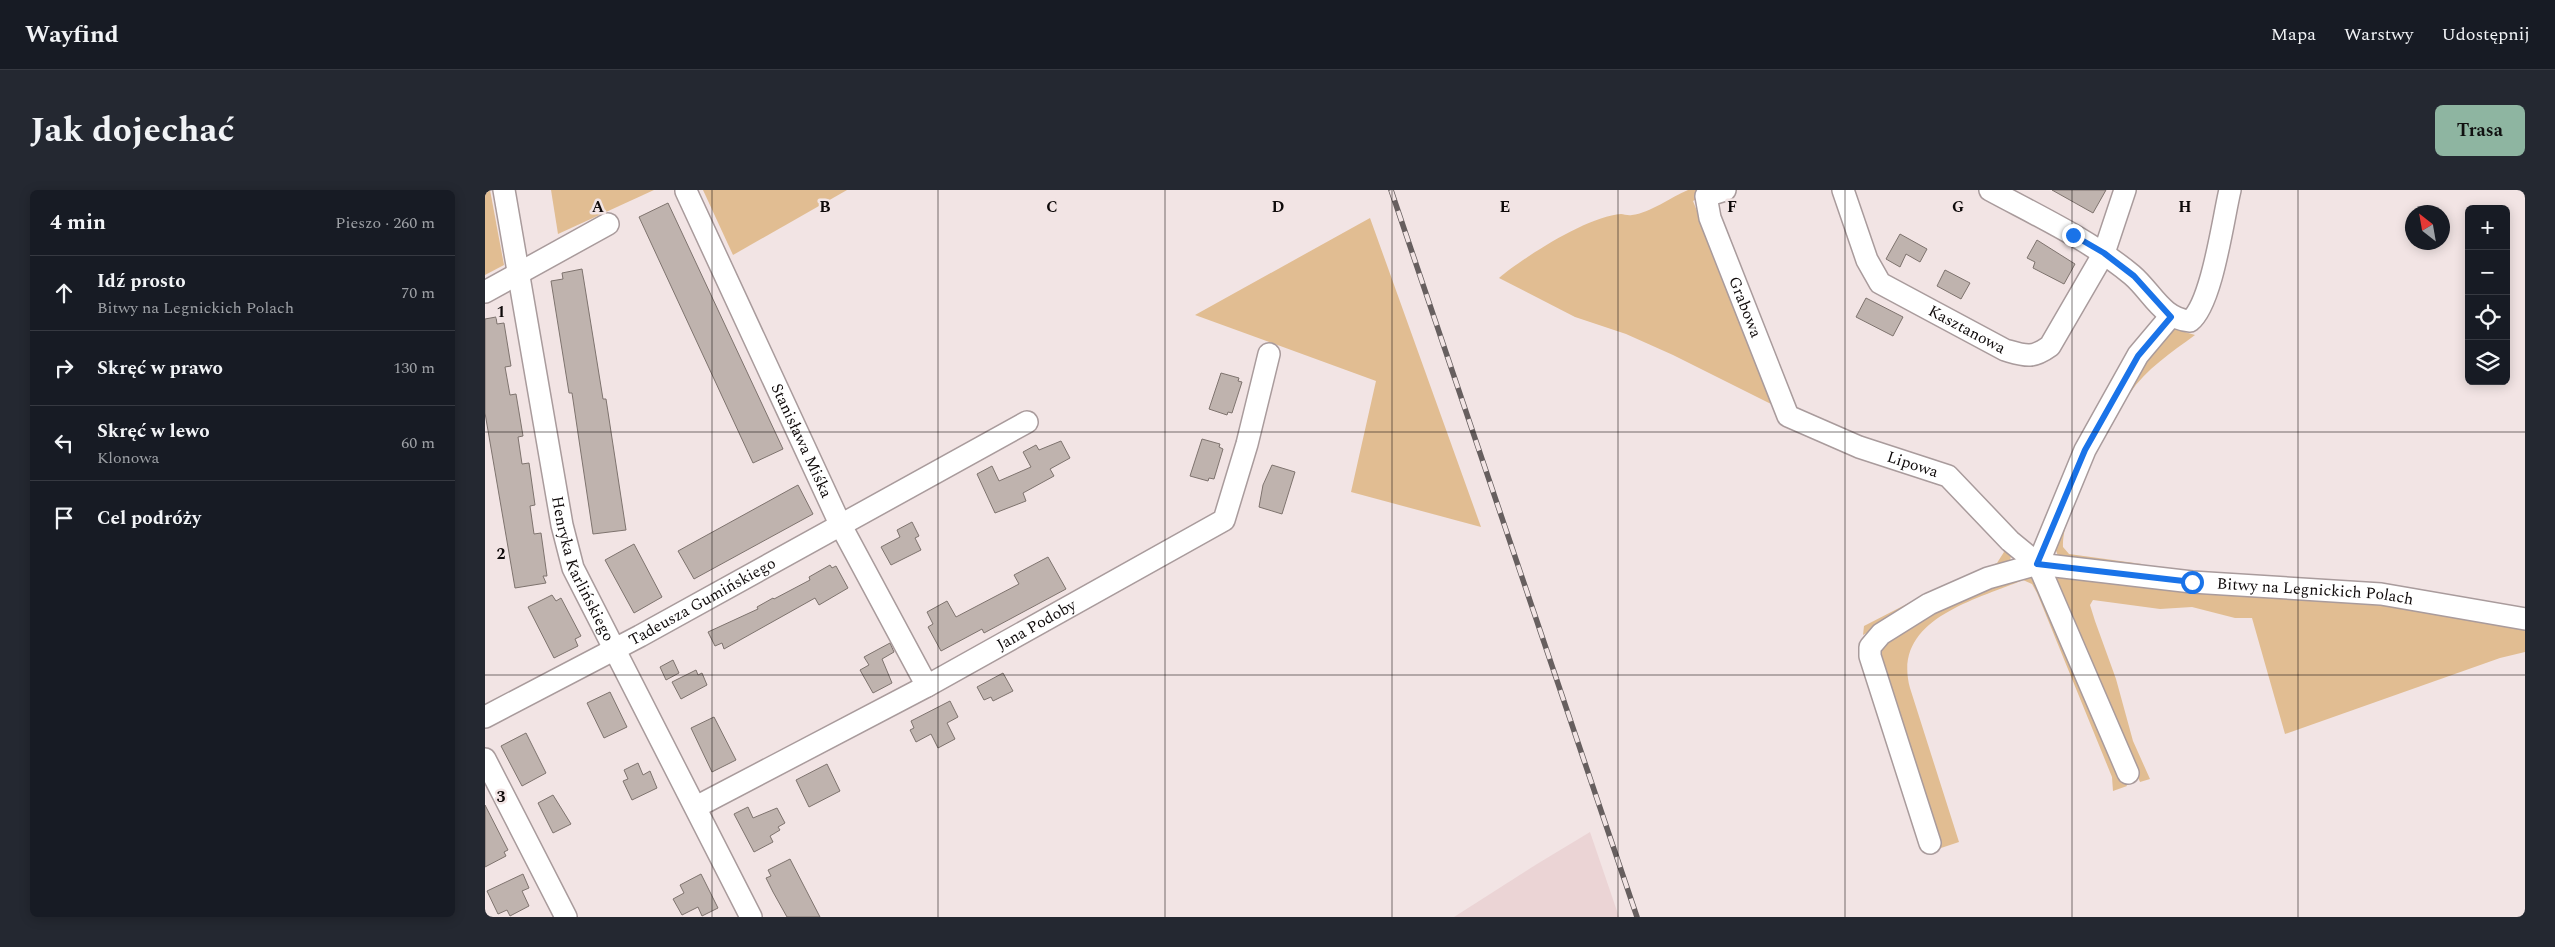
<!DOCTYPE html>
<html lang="pl">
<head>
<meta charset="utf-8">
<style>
  body { margin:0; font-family:Spectral,serif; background:#242831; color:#f1f3f6 }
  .controls { position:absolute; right:15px; top:15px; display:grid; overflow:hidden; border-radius:8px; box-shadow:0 2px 12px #0003 }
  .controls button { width:45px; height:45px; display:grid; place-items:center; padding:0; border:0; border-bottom:1px solid #363941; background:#171b24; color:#f1f3f6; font:25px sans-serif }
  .compass { position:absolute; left:1920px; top:15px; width:45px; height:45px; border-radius:50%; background:#171b24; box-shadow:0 2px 12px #0003; rotate:329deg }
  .stop { position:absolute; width:15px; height:15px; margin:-11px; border:4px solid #1a73e8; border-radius:50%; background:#fff }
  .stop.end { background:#1a73e8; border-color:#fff; box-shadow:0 1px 5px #0008 }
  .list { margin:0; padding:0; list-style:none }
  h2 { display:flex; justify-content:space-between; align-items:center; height:65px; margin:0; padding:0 20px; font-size:21px }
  h2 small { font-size:16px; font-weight:400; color:#9ea1a6 }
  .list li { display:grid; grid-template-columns:32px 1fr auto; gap:15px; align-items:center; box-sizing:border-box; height:75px; padding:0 20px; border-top:1px solid #363941 }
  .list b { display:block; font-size:19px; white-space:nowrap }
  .list p { margin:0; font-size:16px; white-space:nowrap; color:#9ea1a6 }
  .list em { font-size:16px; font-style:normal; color:#9ea1a6 }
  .icon { flex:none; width:28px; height:28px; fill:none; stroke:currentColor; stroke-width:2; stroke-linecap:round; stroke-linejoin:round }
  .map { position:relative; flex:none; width:2040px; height:727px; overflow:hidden; border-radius:8px }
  header { display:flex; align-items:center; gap:30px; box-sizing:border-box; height:70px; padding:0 25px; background:#171b24; border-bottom:1px solid #363941 }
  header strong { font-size:24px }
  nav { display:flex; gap:28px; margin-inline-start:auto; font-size:18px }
  .intro { display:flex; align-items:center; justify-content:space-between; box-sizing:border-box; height:120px; padding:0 30px }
  h1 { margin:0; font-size:35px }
  .button { padding:12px 22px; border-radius:8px; background:#8eb5a1; color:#111; font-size:18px; font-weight:700 }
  main { display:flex; gap:30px; padding:0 30px }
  aside { flex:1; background:#171b24; border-radius:8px; box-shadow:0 2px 12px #0003 }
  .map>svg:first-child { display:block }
  .built { fill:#ebd4d5 }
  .green { fill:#e1bd92 }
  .building { fill:#bfb3ae; stroke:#7e736e }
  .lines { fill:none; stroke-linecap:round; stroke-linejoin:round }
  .minor-casing { stroke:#a99b9c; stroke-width:24 }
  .minor { stroke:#fff; stroke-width:21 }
  .rail-casing { stroke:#675f5f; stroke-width:5.5 }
  .rail { stroke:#f2e4e4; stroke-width:4; stroke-dasharray:11; stroke-linecap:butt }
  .route { stroke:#1a73e8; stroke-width:6 }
  .grid { fill:none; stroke:#0f0a0a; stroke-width:1; stroke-opacity:0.55 }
  .labels { text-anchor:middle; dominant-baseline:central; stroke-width:5; stroke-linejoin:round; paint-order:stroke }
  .street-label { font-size:16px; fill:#0f0a0a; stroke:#f2e4e4 }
  .grid-label { font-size:16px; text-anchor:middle; font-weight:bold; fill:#0f0a0a; stroke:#f2e4e4; stroke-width:5; stroke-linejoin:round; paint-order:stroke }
</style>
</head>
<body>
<header>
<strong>Wayfind</strong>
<nav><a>Mapa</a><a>Warstwy</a><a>Udostępnij</a></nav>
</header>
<div class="intro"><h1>Jak dojechać</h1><a class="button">Trasa</a></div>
<main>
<aside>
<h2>4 min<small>Pieszo · 260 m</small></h2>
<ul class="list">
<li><svg class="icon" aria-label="ahead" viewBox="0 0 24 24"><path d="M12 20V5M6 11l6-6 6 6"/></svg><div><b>Idź prosto</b><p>Bitwy na Legnickich Polach</p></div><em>70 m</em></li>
<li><svg class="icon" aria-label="right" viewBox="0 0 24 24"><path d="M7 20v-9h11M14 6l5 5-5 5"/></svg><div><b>Skręć w prawo</b></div><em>130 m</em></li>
<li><svg class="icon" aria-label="left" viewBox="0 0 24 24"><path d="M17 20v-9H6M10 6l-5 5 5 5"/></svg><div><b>Skręć w lewo</b><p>Klonowa</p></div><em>60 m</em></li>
<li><svg class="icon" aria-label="arrive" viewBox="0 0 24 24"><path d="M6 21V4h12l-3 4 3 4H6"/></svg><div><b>Cel podróży</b></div></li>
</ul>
</aside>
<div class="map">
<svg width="2040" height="727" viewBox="0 0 2040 727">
  <rect width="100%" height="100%" fill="#f2e4e4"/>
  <!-- built -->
  <polygon class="built" points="1105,642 1134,727 969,727 1052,674"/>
  <!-- green -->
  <g class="green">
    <polygon points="0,0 5,0 19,75 0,85"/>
    <polygon points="66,0 169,0 73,44"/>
    <polygon points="218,0 362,0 248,65"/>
    <path d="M1203 0H1227L1208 11 1290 216 1188 165 1141 144 1090 127 1014 88C1039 67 1103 26 1136 24 1139 24 1143 26 1147 25 1165 23 1186 7 1203 0Z"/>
    <polygon points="885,28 996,337 866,302 891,191 710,125"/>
    <path d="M1690 139 1710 145C1687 162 1661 179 1645 203 1623 234 1576 322 1578 357L1584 364 1657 374 1585 370 1573 366 1570 358 1583 309 1660 167Z"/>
    <polygon points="1513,348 1526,365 1525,372 1414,425 1378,445 1379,436 1449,400 1512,373 1519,362"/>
    <path d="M1547 385 1571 427 1642 596 1628 601 1627 587 1552 403 1547 394 1538 390C1491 410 1406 429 1425 498L1474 652 1453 659 1393 461 1419 437 1491 400Z"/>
    <polygon points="1571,386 1628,390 1809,410 1888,412 2040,437 2040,462 2015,468 1800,544 1767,428 1750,428 1707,417 1675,419 1608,410 1605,415 1610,431 1631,489 1648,551 1665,589 1655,592 1573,398"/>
  </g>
  <!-- building -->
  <g class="building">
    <polygon points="1567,0 1621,0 1608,23"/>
    <polygon points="183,13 298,259 268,273 154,27"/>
    <polygon points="1415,44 1442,59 1435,72 1421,64 1415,77 1401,69"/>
    <polygon points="1552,50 1590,74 1579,94 1548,78 1550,72 1542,68"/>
    <polygon points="97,79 118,209 121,209 141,340 108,344 87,203 84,203 66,91 78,89 77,83"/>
    <polygon points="1460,80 1485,93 1476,109 1452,96"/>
    <polygon points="1381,108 1418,127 1408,146 1371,127"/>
    <polygon points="11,127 12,134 19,133 26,176 20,177 25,205 31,204 38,246 33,247 37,274 44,273 50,315 45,316 49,344 56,343 62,386 58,386 61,393 30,398 0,223 0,129"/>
    <polygon points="736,183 754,188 753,191 757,192 747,223 743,222 742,225 724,219"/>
    <polygon points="717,249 735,254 734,257 738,259 729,289 724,288 723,291 705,286"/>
    <polygon points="576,251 585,268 565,279 569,286 538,303 541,311 510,323 492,284 507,276 514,291 546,277 538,262 551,255 554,260"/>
    <polygon points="787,275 810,282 797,324 774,317 778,295"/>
    <polygon points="313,295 328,324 209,389 193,361"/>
    <polygon points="427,332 434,346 430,348 436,360 406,375 396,357 415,347 412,340"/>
    <polygon points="149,354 177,407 149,423 120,370"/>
    <polygon points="563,367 581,399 499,443 497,439 456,461 443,437 448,434 442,422 462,411 471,427 534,394 529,385"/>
    <polygon points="345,375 347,378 351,376 363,398 334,415 330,408 239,459 237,453 230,456 223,442 273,419 272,417 288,408 289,409 325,390 324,387"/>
    <polygon points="67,405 71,411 76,408 96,446 90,449 93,456 69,468 43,417"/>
    <polygon points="405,453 409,462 397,469 407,493 388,503 375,480 384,475 379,467"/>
    <polygon points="188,470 194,483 181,490 175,477"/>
    <polygon points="211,480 213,485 217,483 222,495 196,509 187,492"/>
    <polygon points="518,483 528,501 508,511 506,507 499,510 492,497"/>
    <polygon points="125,502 142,537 119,548 102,513"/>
    <polygon points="465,511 473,527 462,533 470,549 453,558 446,544 431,552 425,540 429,538 426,531"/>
    <polygon points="229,527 251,570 227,582 206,538"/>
    <polygon points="41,543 61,583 37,596 16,556"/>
    <polygon points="153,573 158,585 165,581 172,598 147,610 138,591 143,589 139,580"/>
    <polygon points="342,574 355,601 324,617 311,590"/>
    <polygon points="68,605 86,634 68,643 53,613"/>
    <polygon points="0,615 23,660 19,662 21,666 0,677"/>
    <polygon points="263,617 268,628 292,618 300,633 293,637 295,640 285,646 288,652 269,662 249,624"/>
    <polygon points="305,669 321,700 335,727 302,727 288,702 281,688 286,686 283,680"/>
    <polygon points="38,684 44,698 37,701 44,716 25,726 22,720 13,724 2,701"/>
    <polygon points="216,684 233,718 217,726 213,717 197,725 188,709 199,703 195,695"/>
  </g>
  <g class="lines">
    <defs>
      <g id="minor">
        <path id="s1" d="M19 0 77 335 88 378 266 727"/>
        <path id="s2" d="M1240 0 1221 6 1225 28 1303 226 1374 257 1463 286 1525 351 1553 374"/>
        <path id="s3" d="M1358 0 1382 70 1395 93 1520 160C1541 166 1547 169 1565 156L1619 63 1640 0"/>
        <path d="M1505 0C1553 26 1605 50 1647 85 1667 102 1677 129 1705 131 1727 114 1738 29 1745 0"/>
        <path id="s4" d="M201 1 355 334 442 496"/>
        <polyline points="0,102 123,34"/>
        <path id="s5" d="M0 527 155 446 542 232"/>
        <polyline points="0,569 81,727"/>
        <polyline points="1643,583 1553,374 1600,260 1653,165 1685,127"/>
        <path id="s6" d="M211 617 442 496 739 330 762 254 784 164"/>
        <path id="s7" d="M1445 653 1385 466V457L1396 444 1444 414 1503 388 1553 374 1707 392 1896 404 2040 429"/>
      </g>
    </defs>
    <!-- minor casing -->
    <use href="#minor" class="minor-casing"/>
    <!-- minor -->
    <use href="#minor" class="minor"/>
    <defs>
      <polyline id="rail" points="906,0 1152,727"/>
    </defs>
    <!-- rail casing -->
    <use href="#rail" class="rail-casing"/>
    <!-- rail -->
    <use href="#rail" class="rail"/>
  </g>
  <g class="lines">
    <!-- route -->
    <polyline class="route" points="1588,45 1619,63 1649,86 1686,127 1653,166 1600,260 1552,374 1707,392"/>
  </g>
  <!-- grid -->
  <path class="grid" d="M227 0V727M453 0V727M680 0V727M907 0V727M1133 0V727M1360 0V727M1587 0V727M1813 0V727M0 242H2040M0 485H2040"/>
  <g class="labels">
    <!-- street labels -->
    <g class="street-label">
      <text stroke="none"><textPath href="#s2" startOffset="138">Grabowa</textPath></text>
      <text stroke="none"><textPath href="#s3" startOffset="199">Kasztanowa</textPath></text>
      <text stroke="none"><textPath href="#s4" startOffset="275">Stanisława Miśka</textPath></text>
      <text stroke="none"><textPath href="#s2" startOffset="389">Lipowa</textPath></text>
      <text stroke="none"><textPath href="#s1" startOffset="388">Henryka Karlińskiego</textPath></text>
      <text stroke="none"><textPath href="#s7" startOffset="674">Bitwy na Legnickich Polach</textPath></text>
      <text stroke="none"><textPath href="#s5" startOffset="246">Tadeusza Gumińskiego</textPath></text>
      <text stroke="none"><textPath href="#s6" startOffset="386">Jana Podoby</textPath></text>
    </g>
  </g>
  <g class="grid-label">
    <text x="113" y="22">A</text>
    <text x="340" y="22">B</text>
    <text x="567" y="22">C</text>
    <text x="793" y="22">D</text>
    <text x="1020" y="22">E</text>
    <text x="1247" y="22">F</text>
    <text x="1473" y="22">G</text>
    <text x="1700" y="22">H</text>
    <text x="16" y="127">1</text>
    <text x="16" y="369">2</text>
    <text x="16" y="612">3</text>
  </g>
</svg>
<div class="controls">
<button>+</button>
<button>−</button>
<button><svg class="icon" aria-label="locate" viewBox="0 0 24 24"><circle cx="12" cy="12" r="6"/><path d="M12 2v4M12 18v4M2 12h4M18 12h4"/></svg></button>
<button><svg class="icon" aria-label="layers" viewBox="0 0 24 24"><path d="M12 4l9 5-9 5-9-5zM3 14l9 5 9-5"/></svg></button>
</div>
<svg class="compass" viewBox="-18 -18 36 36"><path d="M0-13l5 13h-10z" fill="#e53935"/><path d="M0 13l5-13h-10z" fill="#9ea1a6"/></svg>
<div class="stop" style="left:1707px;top:392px"></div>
<div class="stop end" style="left:1588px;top:45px"></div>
</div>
</main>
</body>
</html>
